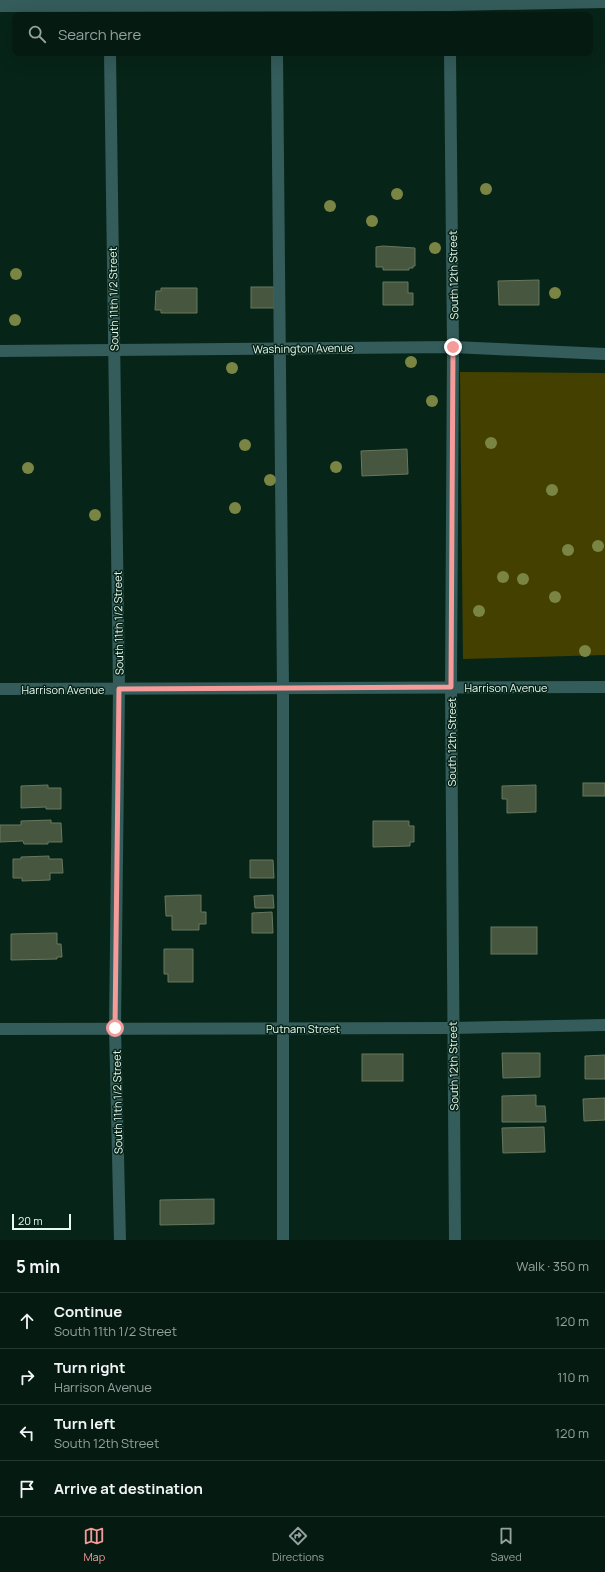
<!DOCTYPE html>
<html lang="en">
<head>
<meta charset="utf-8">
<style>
  body { margin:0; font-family:Manrope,sans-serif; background:#0e241b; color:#f1f3f6 }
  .scale { position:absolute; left:12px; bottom:10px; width:59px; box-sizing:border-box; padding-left:4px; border:2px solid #e8f9f0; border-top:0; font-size:11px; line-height:14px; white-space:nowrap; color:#e8f9f0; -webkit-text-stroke:3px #072418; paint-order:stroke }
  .stop { position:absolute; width:12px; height:12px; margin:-9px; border:3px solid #f59b99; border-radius:50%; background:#fff }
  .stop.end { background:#f59b99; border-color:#fff; box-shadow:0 1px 4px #0008 }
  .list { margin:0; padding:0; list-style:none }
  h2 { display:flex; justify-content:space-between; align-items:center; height:52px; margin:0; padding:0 16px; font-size:17px }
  h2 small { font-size:13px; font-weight:400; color:#97a19f }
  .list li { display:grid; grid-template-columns:26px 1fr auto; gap:12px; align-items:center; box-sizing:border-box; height:56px; padding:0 16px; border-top:1px solid #263932 }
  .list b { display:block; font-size:15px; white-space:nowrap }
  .list p { margin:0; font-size:13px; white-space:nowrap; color:#97a19f }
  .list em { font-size:13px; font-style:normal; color:#97a19f }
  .icon { flex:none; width:22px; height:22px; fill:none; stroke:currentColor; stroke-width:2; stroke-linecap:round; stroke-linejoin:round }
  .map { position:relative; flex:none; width:605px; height:1240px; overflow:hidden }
  .search { position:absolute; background:#051b12; box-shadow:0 4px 16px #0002; left:12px; right:12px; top:12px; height:44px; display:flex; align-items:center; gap:10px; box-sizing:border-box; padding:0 14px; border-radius:8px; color:#97a19f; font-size:15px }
  .sheet { height:276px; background:#051b12 }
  nav { display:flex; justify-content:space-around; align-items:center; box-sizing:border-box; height:56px; border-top:1px solid #263932; background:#051b12; font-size:11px; color:#97a19f }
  nav a { display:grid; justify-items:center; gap:2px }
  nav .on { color:#f59b99 }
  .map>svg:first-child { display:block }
  .green { fill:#444000 }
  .building { fill:#47563e; stroke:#68785f }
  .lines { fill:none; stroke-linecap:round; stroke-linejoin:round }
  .minor { stroke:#345c5a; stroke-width:12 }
  .tree { fill:#7a8443 }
  .route { stroke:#f59b99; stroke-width:5 }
  .labels { text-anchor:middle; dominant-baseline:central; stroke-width:3; stroke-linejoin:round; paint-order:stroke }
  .street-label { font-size:11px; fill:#e8f9f0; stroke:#072418 }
</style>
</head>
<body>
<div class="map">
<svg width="605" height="1240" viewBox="0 0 605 1240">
  <rect width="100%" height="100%" fill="#072418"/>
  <!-- green -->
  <polygon class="green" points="460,372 605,373 605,655 463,659"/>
  <!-- building -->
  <g class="building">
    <polygon points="383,246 415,248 415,266 413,266 413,268 409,268 409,270 383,270 383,267 376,267 376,247"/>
    <polygon points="539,280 539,305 499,305 498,281"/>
    <polygon points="383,282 408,282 408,293 413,293 413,305 383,305"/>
    <rect x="251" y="287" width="23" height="21"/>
    <polygon points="161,288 197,288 197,313 161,313 161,310 155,310 156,291 161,291"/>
    <polygon points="407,449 408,474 362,476 361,451"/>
    <rect x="583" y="783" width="22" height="13"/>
    <polygon points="48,785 48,788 61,788 61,809 46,809 46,807 21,808 21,786"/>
    <polygon points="536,785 536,812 507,813 507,799 502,799 502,786"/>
    <polygon points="51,820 51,823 61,823 62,842 48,842 48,844 24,844 23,841 0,842 0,825 21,825 21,821"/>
    <polygon points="373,821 409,821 409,826 414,826 414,842 410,842 410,846 373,847"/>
    <polygon points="49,856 49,859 62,859 63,873 50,873 50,880 22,881 22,878 13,878 13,859 21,859 21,857"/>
    <polygon points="250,860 273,860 274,878 250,878"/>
    <polygon points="201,895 201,912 206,912 206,924 199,924 199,930 172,930 172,916 166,916 165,896"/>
    <polygon points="273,895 274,908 255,908 254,896"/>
    <polygon points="272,912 273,933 252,933 252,913"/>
    <rect x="491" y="927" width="46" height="27"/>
    <polygon points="57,933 57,944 61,944 62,957 57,957 57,959 11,960 11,934"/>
    <polygon points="164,949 193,949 193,982 168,982 168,974 164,974"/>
    <polygon points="502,1053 540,1053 540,1077 503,1078"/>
    <rect x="362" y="1054" width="41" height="27"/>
    <polygon points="605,1055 605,1079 585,1079 585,1056"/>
    <polygon points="536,1095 536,1106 545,1106 546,1122 502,1122 502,1096"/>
    <polygon points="605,1098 605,1120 584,1121 583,1099"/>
    <polygon points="544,1127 545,1152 503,1153 502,1128"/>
    <polygon points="214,1199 214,1224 160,1225 160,1200"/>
  </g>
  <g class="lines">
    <!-- minor -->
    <g class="minor">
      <polyline points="0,6 450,5 605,2"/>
      <polyline points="110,53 119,689 115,1028 120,1240"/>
      <polyline points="277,53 283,688 283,1240"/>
      <polyline points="450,53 453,347 451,687 455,1240"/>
      <polyline points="0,351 453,347 605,354"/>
      <polyline points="0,689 605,687"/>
      <polyline points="0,1029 452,1028 605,1025"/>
    </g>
  </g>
  <!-- trees -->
  <g class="tree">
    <circle cx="486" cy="189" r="6"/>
    <circle cx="397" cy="194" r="6"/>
    <circle cx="330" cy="206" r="6"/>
    <circle cx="372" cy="221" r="6"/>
    <circle cx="435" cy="248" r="6"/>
    <circle cx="16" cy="274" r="6"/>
    <circle cx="555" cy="293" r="6"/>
    <circle cx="15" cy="320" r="6"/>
    <circle cx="411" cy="362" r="6"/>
    <circle cx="232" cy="368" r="6"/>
    <circle cx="432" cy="401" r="6"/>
    <circle cx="491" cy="443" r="6"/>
    <circle cx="245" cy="445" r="6"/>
    <circle cx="336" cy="467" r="6"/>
    <circle cx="28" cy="468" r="6"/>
    <circle cx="270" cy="480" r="6"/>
    <circle cx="552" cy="490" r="6"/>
    <circle cx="235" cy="508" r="6"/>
    <circle cx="95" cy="515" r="6"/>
    <circle cx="598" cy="546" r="6"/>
    <circle cx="568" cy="550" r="6"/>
    <circle cx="503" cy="577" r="6"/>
    <circle cx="523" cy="579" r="6"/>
    <circle cx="555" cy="597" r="6"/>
    <circle cx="479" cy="611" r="6"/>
    <circle cx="585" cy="651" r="6"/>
  </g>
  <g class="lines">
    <!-- route -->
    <polyline class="route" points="115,1028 119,689 451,687 453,347"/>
  </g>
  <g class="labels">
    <!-- street labels -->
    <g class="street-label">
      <text transform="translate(453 275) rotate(-91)">South 12th Street</text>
      <text transform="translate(113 299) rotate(-91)">South 11th 1/2 Street</text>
      <text transform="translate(303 348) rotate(-1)">Washington Avenue</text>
      <text transform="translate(118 623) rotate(-91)">South 11th 1/2 Street</text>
      <text x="506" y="687">Harrison Avenue</text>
      <text x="63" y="689">Harrison Avenue</text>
      <text transform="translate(451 742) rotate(-90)">South 12th Street</text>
      <text x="303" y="1028">Putnam Street</text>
      <text transform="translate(453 1066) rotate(-91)">South 12th Street</text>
      <text transform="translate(117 1102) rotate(-91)">South 11th 1/2 Street</text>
    </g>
  </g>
</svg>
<div class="scale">20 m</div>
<div class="stop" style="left:115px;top:1028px"></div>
<div class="stop end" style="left:453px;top:347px"></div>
<div class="search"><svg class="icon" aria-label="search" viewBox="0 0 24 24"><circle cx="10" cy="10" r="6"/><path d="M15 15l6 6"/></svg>Search here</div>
</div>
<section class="sheet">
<h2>5 min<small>Walk · 350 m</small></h2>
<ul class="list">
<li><svg class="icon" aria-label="ahead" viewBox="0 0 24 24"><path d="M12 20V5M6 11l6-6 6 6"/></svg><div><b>Continue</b><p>South 11th 1/2 Street</p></div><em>120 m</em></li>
<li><svg class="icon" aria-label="right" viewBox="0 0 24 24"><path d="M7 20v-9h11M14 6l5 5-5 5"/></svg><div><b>Turn right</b><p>Harrison Avenue</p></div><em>110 m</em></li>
<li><svg class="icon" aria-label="left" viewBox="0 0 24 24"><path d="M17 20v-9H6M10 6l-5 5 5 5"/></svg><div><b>Turn left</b><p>South 12th Street</p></div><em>120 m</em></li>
<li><svg class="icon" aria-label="arrive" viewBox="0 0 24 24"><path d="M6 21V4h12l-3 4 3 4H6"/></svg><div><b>Arrive at destination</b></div></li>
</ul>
</section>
<nav>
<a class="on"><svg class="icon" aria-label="map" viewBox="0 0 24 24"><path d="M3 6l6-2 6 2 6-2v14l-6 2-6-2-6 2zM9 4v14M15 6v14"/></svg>Map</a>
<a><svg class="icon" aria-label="directions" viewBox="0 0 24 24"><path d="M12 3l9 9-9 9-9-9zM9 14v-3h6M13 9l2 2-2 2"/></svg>Directions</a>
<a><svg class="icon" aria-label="saved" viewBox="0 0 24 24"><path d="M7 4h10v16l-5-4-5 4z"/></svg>Saved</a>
</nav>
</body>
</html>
